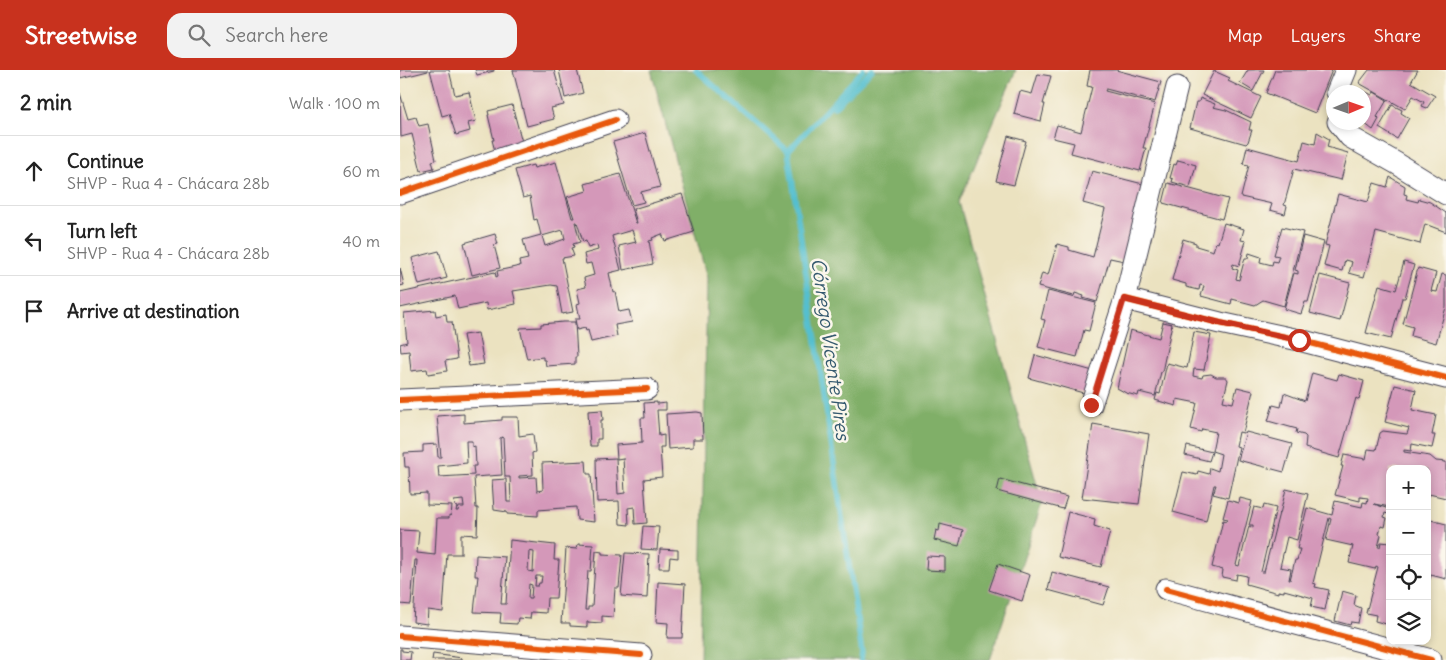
<!DOCTYPE html>
<html lang="en">
<head>
<meta charset="utf-8">
<style>
  body { margin:0; font-family:Delius,sans-serif; background:#f2f2f2; color:#222 }
  .controls { position:absolute; right:15px; bottom:15px; display:grid; overflow:hidden; border-radius:10px; box-shadow:0 2px 8px #0003 }
  .controls button { width:45px; height:45px; display:grid; place-items:center; padding:0; border:0; border-bottom:1px solid #e0e0e0; background:#fff; color:#222; font:25px sans-serif }
  .compass { position:absolute; left:926px; top:15px; width:45px; height:45px; border-radius:50%; background:#fff; box-shadow:0 2px 8px #0003; rotate:88deg }
  .stop { position:absolute; width:15px; height:15px; margin:-11px; border:4px solid #c8321e; border-radius:50%; background:#fff }
  .stop.end { background:#c8321e; border-color:#fff; box-shadow:0 1px 5px #0008 }
  .list { margin:0; padding:0; list-style:none }
  h2 { display:flex; justify-content:space-between; align-items:center; height:65px; margin:0; padding:0 20px; font-size:21px }
  h2 small { font-size:16px; font-weight:400; color:#767676 }
  .list li { display:grid; grid-template-columns:32px 1fr auto; gap:15px; align-items:center; box-sizing:border-box; height:70px; padding:0 20px; border-top:1px solid #e0e0e0 }
  .list b { display:block; font-size:19px; white-space:nowrap }
  .list p { margin:0; font-size:16px; white-space:nowrap; color:#767676 }
  .list em { font-size:16px; font-style:normal; color:#767676 }
  .icon { flex:none; width:28px; height:28px; fill:none; stroke:currentColor; stroke-width:2; stroke-linecap:round; stroke-linejoin:round }
  .map { position:relative; flex:none; width:1046px; height:590px; overflow:hidden }
  header { display:flex; align-items:center; gap:30px; box-sizing:border-box; height:70px; padding:0 25px; background:#c8321e; color:#fff }
  header strong { font-size:24px }
  nav { display:flex; gap:28px; margin-inline-start:auto; font-size:18px }
  .search { width:350px; height:45px; background:#f2f2f2; display:flex; align-items:center; gap:12px; box-sizing:border-box; padding:0 18px; border-radius:15px; color:#767676; font-size:19px }
  main { display:flex }
  aside { flex:1; background:#fff }
  .map>svg:first-child { display:block }
  .forest { fill:#80af68; stroke:#516852 }
  .lines { fill:none; stroke-linecap:round; stroke-linejoin:round }
  .stream { stroke:#54bfcf; stroke-width:5.5 }
  .building { fill:#d498b9; fill-rule:evenodd }
  .street-casing { stroke:#403f4f; stroke-width:23 }
  .street { stroke:#fff; stroke-width:21 }
  .cycleway-casing { stroke:#fbf7ec; stroke-width:9 }
  .cycleway { stroke:#e8590c; stroke-width:6 }
  .route { stroke:#c8321e; stroke-width:6 }
  .labels { text-anchor:middle; dominant-baseline:central; stroke-width:5; stroke-linejoin:round; paint-order:stroke }
  .water-label { font-size:19px; font-style:italic; fill:#34596f; stroke:#fbf7ec }
</style>
</head>
<body>
<header>
<strong>Streetwise</strong>
<div class="search"><svg class="icon" aria-label="search" viewBox="0 0 24 24"><circle cx="10" cy="10" r="6"/><path d="M15 15l6 6"/></svg>Search here</div>
<nav><a>Map</a><a>Layers</a><a>Share</a></nav>
</header>
<main>
<aside>
<h2>2 min<small>Walk · 100 m</small></h2>
<ul class="list">
<li><svg class="icon" aria-label="ahead" viewBox="0 0 24 24"><path d="M12 20V5M6 11l6-6 6 6"/></svg><div><b>Continue</b><p>SHVP - Rua 4 - Chácara 28b</p></div><em>60 m</em></li>
<li><svg class="icon" aria-label="left" viewBox="0 0 24 24"><path d="M17 20v-9H6M10 6l-5 5 5 5"/></svg><div><b>Turn left</b><p>SHVP - Rua 4 - Chácara 28b</p></div><em>40 m</em></li>
<li><svg class="icon" aria-label="arrive" viewBox="0 0 24 24"><path d="M6 21V4h12l-3 4 3 4H6"/></svg><div><b>Arrive at destination</b></div></li>
</ul>
</aside>
<div class="map">
<svg width="1046" height="590" viewBox="0 0 1046 590">
  <rect width="100%" height="100%" fill="#fbf7ec"/>
  <filter id="ink" filterUnits="userSpaceOnUse"><feTurbulence type="fractalNoise" baseFrequency=".02" numOctaves="2"/><feDisplacementMap in="SourceGraphic" scale="10" xChannelSelector="R" yChannelSelector="G"/><feConvolveMatrix kernelMatrix="1 2 1 2 8 2 1 2 1" color-interpolation-filters="sRGB"/></filter>
  <filter id="wash" filterUnits="userSpaceOnUse"><feTurbulence type="fractalNoise" baseFrequency=".0096" numOctaves="4" result="noise"/><feDisplacementMap in="SourceGraphic" scale="20" xChannelSelector="R" yChannelSelector="G"/><feGaussianBlur stdDeviation="1.12" result="paint"/><feColorMatrix in="noise" values="0 0 0 0 0 0 0 0 0 0 0 0 0 0 0 0 0 1.4 0 .05"/><feComposite in="paint" operator="in"/></filter>
  <g filter="url(#wash)">
    <rect width="100%" height="100%" fill="#ebe2c0"/>
    <!-- forest -->
    <polygon class="forest" points="251,0 616,0 559,132 642,433 590,590 300,590 307,208"/>
    <g class="lines">
      <!-- stream -->
      <g class="stream">
        <polyline points="296,0 388,81 389,80"/>
        <polyline points="434,37 472,0"/>
        <polyline points="461,590 462,583 388,81 463,0"/>
      </g>
    </g>
    <g id="blocks">
      <!-- building -->
      <g class="building">
        <polygon points="0,0 28,0 28,1 0,8"/>
        <polygon points="30,0 49,0 55,25 69,22 76,51 68,53 70,61 56,65 49,44 42,46"/>
        <polygon points="75,0 94,0 94,1 77,5"/>
        <polygon points="113,0 154,0 164,35 151,38 154,49 127,56"/>
        <polygon points="159,0 177,0 183,23 165,28"/>
        <polygon points="690,0 716,0 761,12 755,32 706,19 705,21 755,34 743,78 746,78 740,101 671,83 674,73 653,68 657,55 681,62 692,17 687,16"/>
        <polygon points="848,0 864,0 853,21 840,13"/>
        <polygon points="875,0 932,0 915,43 866,23"/>
        <polygon points="969,0 1018,0 1011,12 1035,26 1027,38 1022,36 1024,32 1013,26 1005,39 959,13"/>
        <polygon points="814,1 830,8 828,11 861,27 851,48 802,25"/>
        <polygon points="638,4 651,6 643,34 645,34 641,51 614,44 620,21 632,24"/>
        <polygon points="960,19 972,25 974,22 987,30 977,47 979,49 973,60 964,53 964,22 958,22"/>
        <polygon points="0,23 8,49 16,47 19,56 28,54 36,90 32,91 34,98 21,101 12,64 1,67"/>
        <polygon points="800,28 815,34 813,37 826,40 851,52 849,60 852,60 848,72 846,74 790,58 796,32 799,32"/>
        <polygon points="112,35 122,72 95,81 92,70 94,70 88,45 89,45 88,41"/>
        <polygon points="992,35 1002,40 1001,43 1009,48 997,69 979,58"/>
        <polygon points="917,62 929,69 927,77 948,83 941,110 894,99 884,135 887,136 885,144 870,140 872,134 841,127 849,95 843,94 847,77 899,91 904,71 915,74"/>
        <polygon points="245,63 260,117 241,122 244,132 232,135 213,72"/>
        <polygon points="608,66 626,71 614,115 596,111"/>
        <polygon points="778,90 796,95 790,117 772,112 773,109 770,108 774,94 776,95"/>
        <path d="M156 92 172 148H174L167 127 187 121 185 114 220 104 236 153H237L233 139 282 124 294 162 265 171 262 164 252 168 253 170 249 171 253 194 223 200 219 176 236 172 232 160 212 166 221 200 209 203 213 222 215 221 219 242 229 240 232 252 215 255 217 266 191 272 188 260 186 261 185 258 177 260 175 249H180L177 234 180 233 177 219 186 217 184 208 194 205 191 193 186 194 184 184 198 180 197 175 188 178 186 171 183 172 177 152H175L180 172 173 174 174 177 171 178 174 186 162 188 173 242 162 244 157 216 151 215 113 221 116 234 87 240 86 233 58 239 55 226 0 238V223L95 202 96 207 98 206 97 201 120 196 119 191 128 189 123 170 141 165 137 149 134 150 130 126 123 128 115 100 133 95 134 98ZM163 160 165 169 145 176 142 166Z"/>
        <polygon points="692,101 743,114 724,191 710,188 697,232 683,228 684,226 675,223 674,226 638,217 642,203 648,205 657,174 669,177 669,180 693,187 705,139 683,133"/>
        <polygon points="990,107 1005,116 1004,124 1007,125 1006,129 1018,132 1019,129 1030,132 1046,143 1046,162 1025,154 1020,174 976,162 964,207 949,203 952,192 945,190 942,201 924,196 929,176 925,175 938,124 968,132 974,113 987,117"/>
        <polygon points="768,113 828,129 822,149 763,133"/>
        <polygon points="824,153 844,159 841,170 846,171 839,196 833,194 832,198 838,200 836,209 839,210 845,188 848,188 849,183 861,187 860,192 872,195 873,191 877,192 879,186 874,185 882,157 903,162 884,236 863,230 855,235 832,229 831,234 801,226 804,216 800,215 799,220 786,217 786,214 772,210 783,169 796,173 796,176 813,181 816,172 818,173"/>
        <polygon points="95,164 98,174 94,175 100,198 72,205 64,173"/>
        <polygon points="903,166 924,172 908,232 905,232 901,244 884,239 894,203 898,204 898,201 895,200"/>
        <polygon points="39,181 47,208 19,215 12,188"/>
        <polygon points="1004,192 1014,195 1005,228 1002,228 991,269 966,263 979,215 996,220"/>
        <polygon points="0,198 4,215 0,216"/>
        <polygon points="1018,198 1036,203 1031,221 1037,222 1042,204 1046,205 1046,237 1036,273 1011,266 1013,257 1003,254"/>
        <polygon points="920,205 950,213 940,251 910,243"/>
        <polygon points="648,221 696,233 689,261 684,260 677,287 638,277 645,250 641,249"/>
        <polygon points="35,240 36,246 46,244 47,252 52,252 57,289 45,291 47,301 28,304 27,299 11,301 9,281 1,282 0,274 7,272 4,243"/>
        <polygon points="163,252 175,252 177,287 175,287 175,294 146,296 145,290 143,290 143,287 127,289 120,258 141,257 141,254"/>
        <polygon points="763,252 772,254 762,302 761,302 755,326 739,322 738,326 726,323 717,318 730,260 759,268"/>
        <polygon points="794,262 811,265 804,300 794,299 793,306 802,308 803,305 811,304 816,307 826,307 828,310 823,331 833,333 837,317 853,321 843,363 839,362 836,376 839,377 828,428 813,424 816,415 814,415 806,451 773,442 783,402 797,405 798,401 809,404 810,398 818,401 821,384 812,381 816,362 802,359 801,362 791,359 797,333 777,329 776,336 755,330 757,323 760,324 767,293 787,298"/>
        <polygon points="78,263 84,294 69,296 63,265"/>
        <polygon points="635,285 693,301 687,324 629,308"/>
        <polygon points="912,303 937,310 939,304 964,311 959,330 956,328 939,388 905,378 906,367 904,365 896,363 897,359 868,351 873,335 881,337 884,323 905,331"/>
        <polygon points="995,315 1016,320 1012,340 1036,345 1032,365 1035,365 1032,378 1012,374 1011,381 1004,380 1004,382 1030,386 1036,391 1046,392 1046,428 1029,424 1027,428 1027,399 990,399 990,437 974,434 989,439 988,444 985,443 984,447 987,448 985,457 981,456 979,464 981,465 978,477 980,477 981,472 990,473 990,555 975,551 976,545 966,543 978,497 976,496 975,499 949,493 953,476 926,470 931,449 929,448 913,513 916,514 915,517 929,520 925,540 911,537 913,528 884,520 884,522 878,521 878,523 846,514 847,506 837,504 836,510 822,507 823,500 812,497 823,450 827,451 828,449 823,448 828,430 839,433 840,428 852,431 836,495 839,496 849,456 853,458 853,455 849,455 854,437 863,439 864,435 876,438 861,502 864,502 879,443 880,444 886,419 908,424 897,470 887,467 880,497 891,499 889,510 890,510 895,490 897,490 900,479 897,479 907,438 932,445 935,431 962,437 963,432 967,433 968,428 960,427 960,431 935,425 943,396 941,396 944,385 966,389 968,379 976,380 980,363 983,361 1007,364 1009,358 985,352"/>
        <polygon points="257,332 257,334 266,333 266,340 257,340 259,366 264,365 264,377 260,377 262,407 244,409 247,453 235,454 234,437 228,438 229,455 220,454 219,431 197,432 196,389 216,388 218,424 225,423 223,388 217,389 216,375 242,373 241,348 245,348 244,333"/>
        <polygon points="202,340 203,350 201,350 201,369 197,369 197,376 190,376 188,341"/>
        <polygon points="297,342 302,343 303,369 293,369 293,377 268,379 266,344"/>
        <path d="M64 344V353L102 350V347H118L119 366 133 364 135 382 132 383 133 405 119 406V408L136 407 137 421 143 420 142 393 186 391 187 404H191L194 452 177 450 176 437 138 440V446L107 444V442L94 440 92 410 106 409 107 432H111L110 407H105L103 367 100 368 102 405 74 407 76 438H78L77 465 61 464V484H47L43 542 28 540 27 554 13 552 17 490H15L14 499 11 535 0 534V460L19 461 17 483 35 485 37 448H49V445L51 446 52 436 27 435V423L10 424 9 397H5L4 383 23 382V375L37 374 38 387H41L37 346ZM66 371H72V377L75 376 76 396H73L74 405 39 407 38 396 67 393ZM63 430 64 437H59L58 441H56L57 437 55 436 54 431Z"/>
        <polygon points="693,354 749,364 739,434 682,428"/>
        <polygon points="846,362 892,374 884,402 838,390"/>
        <polygon points="787,376 812,382 809,391 785,385"/>
        <polygon points="600,409 667,427 663,439 597,421"/>
        <polygon points="668,442 695,449 694,456 710,461 701,497 658,487"/>
        <polygon points="1027,449 1046,454 1046,509 1031,505 1029,512 1027,511"/>
        <polygon points="540,454 563,460 559,476 534,470 536,460 539,461"/>
        <polygon points="243,456 259,457 257,480 241,479"/>
        <path d="M110 470 155 475 154 490H159L156 528H147L146 543 131 542 130 549 118 548 117 554 100 553 101 543 74 542 78 506H75L76 485 105 487 101 534H106ZM129 481 134 482 133 502 128 501ZM136 506H142L141 513H139L138 516H135ZM129 514 132 515 131 528H128Z"/>
        <polygon points="178,474 193,475 191,501 188,501 185,540 188,540 188,537 192,537 196,481 202,482 202,484 222,485 219,518 215,518 213,547 202,546 202,553 187,552 187,557 170,556 170,553 161,553 166,478 177,479"/>
        <polygon points="260,479 278,480 278,488 270,487 269,498 259,498"/>
        <polygon points="225,483 249,484 247,528 221,526"/>
        <polygon points="527,486 545,487 545,501 526,500"/>
        <polygon points="598,494 630,505 622,531 589,520"/>
        <polygon points="652,502 709,517 703,535 648,520"/>
        <polygon points="258,512 285,514 282,568 267,568 268,553 256,552"/>
        <polygon points="942,521 956,525 954,535 961,538 958,553 951,552 950,555 935,551"/>
        <polygon points="0,579 2,579 2,581 11,582 10,590 0,590"/>
        <polygon points="33,584 62,588 62,590 32,590"/>
      </g>
    </g>
  </g>
  <g filter="url(#ink)">
    <use href="#blocks" fill-opacity="0" stroke="#403f4f" stroke-width="1"/>
    <g class="lines">
      <defs>
        <g id="street">
          <polyline points="937,22 946,0"/>
          <polyline points="938,52 950,67 996,93 1046,124"/>
          <polyline points="0,123 215,50"/>
          <polyline points="725,229 820,253 899,270 1046,308"/>
          <polyline points="0,330 247,319"/>
          <polyline points="691,335 725,229 777,17"/>
          <polyline points="766,519 1031,590"/>
          <polyline points="0,566 241,585"/>
        </g>
      </defs>
      <!-- street casing -->
      <use href="#street" class="street-casing"/>
      <!-- street -->
      <use href="#street" class="street"/>
      <defs>
        <g id="cycleway">
          <polyline points="0,123 215,50"/>
          <polyline points="725,229 820,253 899,270 1046,308"/>
          <polyline points="0,330 247,319"/>
          <polyline points="766,519 1031,590"/>
          <polyline points="0,566 241,585"/>
        </g>
      </defs>
      <!-- cycleway casing -->
      <use href="#cycleway" class="cycleway-casing"/>
      <!-- cycleway -->
      <use href="#cycleway" class="cycleway"/>
    </g>
  </g>
  <g class="lines" filter="url(#ink)">
    <!-- route -->
    <polyline class="route" points="691,335 724,229 820,253 899,270"/>
  </g>
  <g class="labels">
    <!-- water labels -->
    <g class="water-label">
      <text transform="translate(431 279) rotate(82)">Córrego Vicente Pires</text>
    </g>
  </g>
</svg>
<div class="controls">
<button>+</button>
<button>−</button>
<button><svg class="icon" aria-label="locate" viewBox="0 0 24 24"><circle cx="12" cy="12" r="6"/><path d="M12 2v4M12 18v4M2 12h4M18 12h4"/></svg></button>
<button><svg class="icon" aria-label="layers" viewBox="0 0 24 24"><path d="M12 4l9 5-9 5-9-5zM3 14l9 5 9-5"/></svg></button>
</div>
<svg class="compass" viewBox="-18 -18 36 36"><path d="M0-13l5 13h-10z" fill="#e53935"/><path d="M0 13l5-13h-10z" fill="#767676"/></svg>
<div class="stop" style="left:899px;top:270px"></div>
<div class="stop end" style="left:691px;top:335px"></div>
</div>
</main>
</body>
</html>
